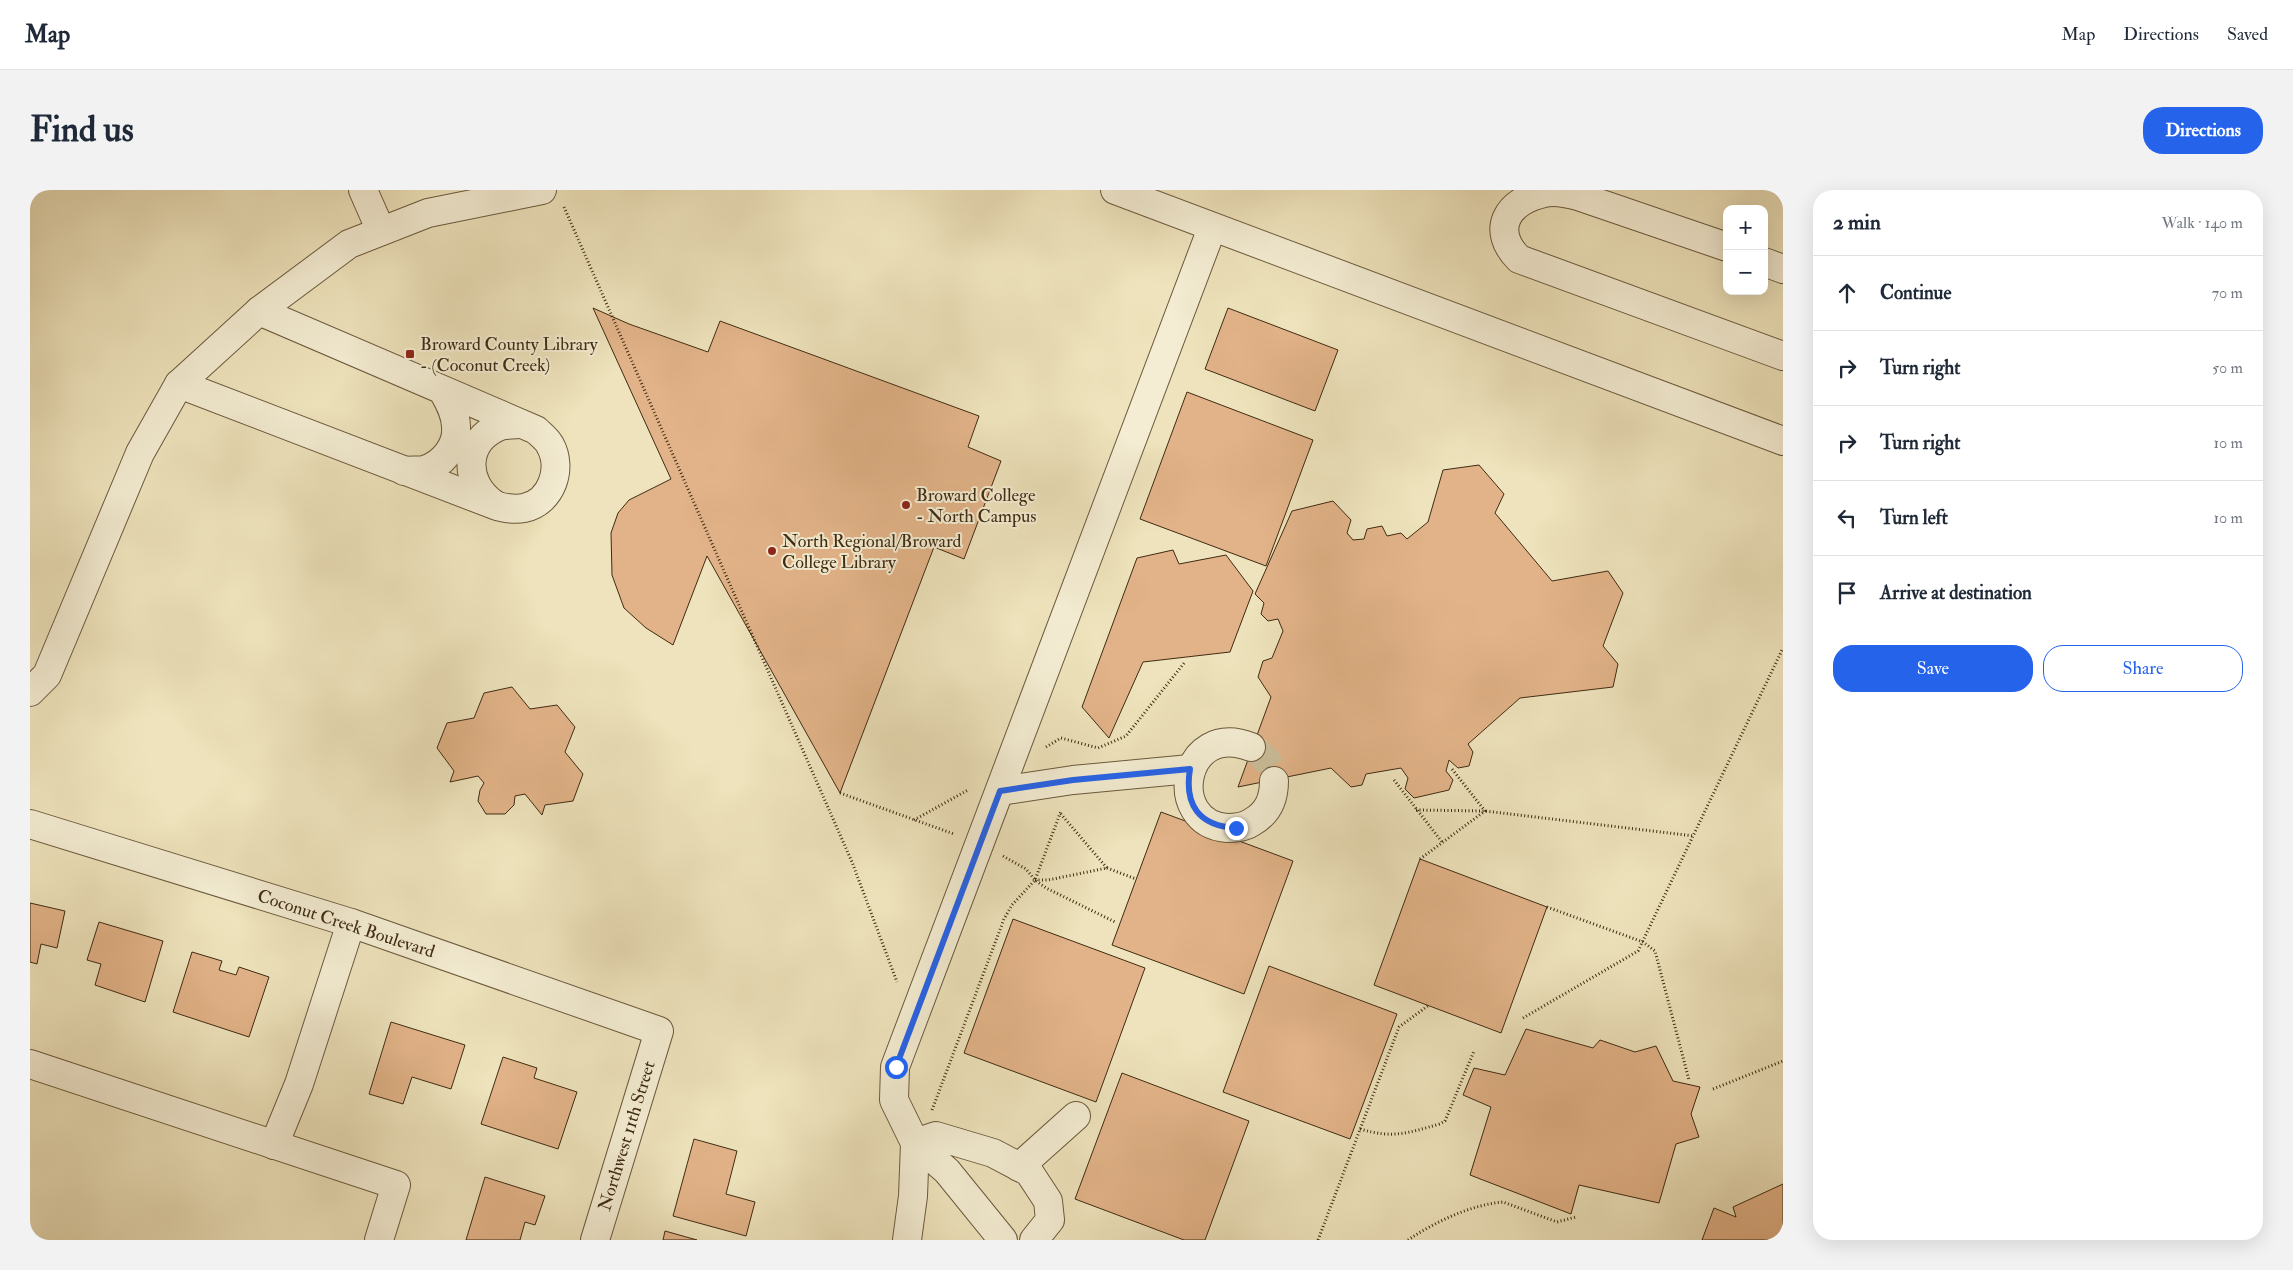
<!DOCTYPE html>
<html lang="en">
<head>
<meta charset="utf-8">
<style>
  body { margin:0; font-family:"IM FELL Double Pica",serif; background:#f2f2f3; color:#1f2937 }
  .controls { position:absolute; right:15px; top:15px; display:grid; overflow:hidden; border-radius:10px; box-shadow:0 5px 20px #0002 }
  .controls button { width:45px; height:45px; display:grid; place-items:center; padding:0; border:0; border-bottom:1px solid #e0e1e3; background:#fff; color:#1f2937; font:25px sans-serif }
  .stop { position:absolute; width:15px; height:15px; margin:-11px; border:4px solid #2563eb; border-radius:50%; background:#fff }
  .stop.end { background:#2563eb; border-color:#fff; box-shadow:0 1px 5px #0008 }
  .list { margin:0; padding:0; list-style:none }
  h2 { display:flex; justify-content:space-between; align-items:center; height:65px; margin:0; padding:0 20px; font-size:21px }
  h2 small { font-size:16px; font-weight:400; color:#747a83 }
  .list li { display:grid; grid-template-columns:32px 1fr auto; gap:15px; align-items:center; box-sizing:border-box; height:75px; padding:0 20px; border-top:1px solid #e0e1e3 }
  .list b { display:block; font-size:19px; white-space:nowrap }
  .list em { font-size:16px; font-style:normal; color:#747a83 }
  .actions { display:flex; gap:10px; padding:15px 20px }
  .actions a { flex:1; padding:11px 0; border:1px solid #2563eb; border-radius:20px; text-align:center; font-size:18px; color:#2563eb }
  .actions .main { background:#2563eb; color:#fff }
  .icon { flex:none; width:28px; height:28px; fill:none; stroke:currentColor; stroke-width:2; stroke-linecap:round; stroke-linejoin:round }
  .map { position:relative; flex:none; width:1753px; height:1050px; overflow:hidden; border-radius:20px }
  header { display:flex; align-items:center; gap:30px; box-sizing:border-box; height:70px; padding:0 25px; background:#fff; border-bottom:1px solid #e0e1e3 }
  header strong { font-size:24px }
  nav { display:flex; gap:28px; margin-inline-start:auto; font-size:18px }
  .intro { display:flex; align-items:center; justify-content:space-between; box-sizing:border-box; height:120px; padding:0 30px }
  h1 { margin:0; font-size:35px }
  .button { padding:12px 22px; border-radius:20px; background:#2563eb; color:#fff; font-size:18px; font-weight:700 }
  main { display:flex; gap:30px; padding:0 30px }
  aside { flex:1; background:#fff; border-radius:20px; box-shadow:0 5px 20px #0002 }
  .map>svg:first-child { display:block }
  .building { fill:#e2b388; stroke:#3f2b12 }
  .lines { fill:none; stroke-linecap:round; stroke-linejoin:round }
  .minor-tunnel { stroke:#cbbe9a; stroke-width:28; stroke-dasharray:28 14; stroke-linecap:butt }
  .minor-casing { stroke:#6b593c; stroke-width:30 }
  .path { stroke:#3f2b12; stroke-width:3; stroke-dasharray:1 2.5; stroke-linecap:butt }
  .minor { stroke:#f4edd3; stroke-width:28 }
  .route { stroke:#2563eb; stroke-width:6 }
  .poi-dot { fill:#8f2418; stroke:#f4edd3; stroke-width:2 }
  .labels { text-anchor:middle; dominant-baseline:central; stroke-width:4; stroke-linejoin:round; paint-order:stroke }
  .poi-label { font-size:18px; fill:#3f2b12; stroke:#f4edd3; text-anchor:start }
  .street-label { font-size:18px; fill:#3f2b12; stroke:#f4edd3 }
</style>
</head>
<body>
<header>
<strong>Map</strong>
<nav><a>Map</a><a>Directions</a><a>Saved</a></nav>
</header>
<div class="intro"><h1>Find us</h1><a class="button">Directions</a></div>
<main>
<div class="map">
<svg width="1753" height="1050" viewBox="0 0 1753 1050">
  <rect width="100%" height="100%" fill="#eee3bc"/>
  <filter id="stains"><feTurbulence type="fractalNoise" baseFrequency=".004" numOctaves="4"/><feColorMatrix values="0 0 0 0 .2 0 0 0 0 .09 0 0 0 0 .02 0 0 0 .5 -.17"/></filter>
  <radialGradient id="worn" r=".72"><stop offset=".6" stop-color="#630" stop-opacity="0"/><stop offset="1" stop-color="#630" stop-opacity=".3"/></radialGradient>
  <!-- building -->
  <g class="building">
    <polygon points="563,118 599,134 678,162 690,131 949,226 938,257 971,271 934,369 904,357 810,603 677,366 643,455 616,438 594,418 582,385 581,343 588,323 599,310 641,289"/>
    <polygon points="1198,118 1308,160 1285,221 1175,179"/>
    <polygon points="1157,202 1283,250 1236,376 1110,329"/>
    <polygon points="1449,275 1474,304 1465,323 1522,391 1578,381 1593,403 1573,456 1588,474 1583,497 1490,508 1438,554 1443,562 1439,576 1428,578 1419,570 1416,581 1423,590 1419,600 1384,608 1375,599 1378,588 1371,578 1336,584 1332,595 1321,597 1301,578 1208,597 1241,507 1228,487 1233,471 1242,468 1253,441 1248,429 1238,431 1231,424 1234,413 1225,404 1262,321 1303,311 1321,330 1317,343 1323,350 1334,349 1337,339 1352,336 1357,346 1371,343 1377,349 1398,332 1413,280"/>
    <polygon points="1143,360 1149,374 1196,365 1223,401 1200,462 1113,472 1079,548 1052,517 1107,368"/>
    <polygon points="482,497 500,519 527,515 545,537 535,562 553,584 543,611 515,615 512,625 495,604 485,606 484,615 475,624 456,624 448,611 450,600 454,593 448,586 420,592 424,581 407,558 417,533 444,528 454,503"/>
    <polygon points="1131,622 1263,671 1214,804 1082,755"/>
    <polygon points="1390,669 1517,717 1471,843 1344,795"/>
    <polygon points="0,713 35,721 27,758 11,754 7,774 0,772"/>
    <polygon points="983,729 1115,778 1066,912 934,863"/>
    <polygon points="69,732 133,751 115,812 65,795 71,774 57,770"/>
    <polygon points="162,762 192,771 189,780 206,785 209,777 239,787 219,847 143,822"/>
    <polygon points="1239,776 1367,824 1320,949 1193,902"/>
    <polygon points="361,832 435,855 421,899 382,887 373,914 339,904"/>
    <polygon points="1496,839 1563,858 1570,850 1605,862 1626,856 1643,891 1670,897 1661,924 1669,947 1646,954 1629,1013 1549,995 1541,1024 1440,985 1461,917 1433,905 1444,878 1475,885"/>
    <polygon points="473,867 507,878 504,888 547,902 528,959 451,934"/>
    <polygon points="1092,883 1219,931 1175,1050 1154,1050 1045,1009"/>
    <polygon points="664,949 707,961 696,1004 725,1012 716,1046 643,1026"/>
    <polygon points="455,987 515,1006 505,1035 495,1032 490,1050 436,1050"/>
    <polygon points="1753,994 1753,1050 1672,1050 1684,1018 1706,1027 1703,1017"/>
    <polygon points="635,1041 667,1050 633,1050"/>
  </g>
  <g class="lines">
    <!-- minor-tunnel -->
    <path class="minor-tunnel" d="M1221 557C1233 564 1244 576 1244 591"/>
    <defs>
      <g id="minor">
        <polyline points="333,0 351,41"/>
        <polyline points="1085,0 1753,251"/>
        <path d="M1697 57 1548 6C1537 3 1525 0 1514 3 1477 11 1460 40 1489 69L1753 166"/>
        <polyline points="1734,72 1753,79"/>
        <path d="M149 194 467 316C476 318 484 320 494 318 522 312 533 278 520 255 517 249 511 245 506 240L229 121"/>
        <path d="M374 281C380 280 388 281 394 280 412 275 428 256 426 237 426 224 419 212 413 201"/>
        <path d="M464 314C433 293 433 251 470 236 476 234 483 235 489 234"/>
        <polyline points="0,502 17,485 110,263 149,194 229,121 319,54 398,23 512,0"/>
        <path d="M1221 557C1152 530 1135 633 1197 638 1206 638 1215 637 1222 632 1238 623 1244 609 1244 591"/>
        <polyline points="970,601 1043,590 1160,579"/>
        <polyline points="0,634 321,733 629,841 565,1050"/>
        <polyline points="0,874 366,995 349,1050"/>
        <polyline points="244,955 269,894 321,733"/>
        <polyline points="989,977 1046,926"/>
        <polyline points="877,1050 883,1006 885,953 864,910 865,877 1182,38"/>
        <polyline points="973,1050 917,981 885,953 906,946 963,963 999,982 1018,1011 1020,1030 1004,1050"/>
      </g>
    </defs>
    <!-- minor casing -->
    <use href="#minor" class="minor-casing"/>
    <!-- path -->
    <g class="path">
      <polyline points="534,17 822,672 867,792"/>
      <polyline points="1016,557 1031,548 1068,558 1096,546 1155,472"/>
      <polyline points="1364,590 1412,652"/>
      <polyline points="810,603 924,644"/>
      <polyline points="1386,620 1455,621 1664,646"/>
      <polyline points="884,630 938,600"/>
      <polyline points="973,666 996,679 1005,690 1016,698 1085,732"/>
      <polyline points="1390,669 1455,621 1422,579"/>
      <polyline points="1077,678 1106,689"/>
      <polyline points="1005,690 1018,690 1077,678 1030,623"/>
      <polyline points="1517,717 1613,752 1625,761 1659,890"/>
      <polyline points="1493,828 1608,761 1753,458"/>
      <polyline points="1683,899 1753,871"/>
      <polyline points="902,920 974,729 982,715 1005,690 1031,621"/>
      <path d="M1330 939C1364 949 1377 943 1410 934L1415 931 1444 861"/>
      <polyline points="1288,1050 1369,837 1399,815"/>
      <path d="M1378 1050C1405 1032 1440 1015 1473 1012L1527 1032 1546 1027"/>
    </g>
    <!-- minor -->
    <use href="#minor" class="minor"/>
  </g>
  <g class="lines">
    <!-- route -->
    <path class="route" d="M866 877 970 601 1043 590 1160 579C1154 615 1169 636 1206 638"/>
  </g>
  <!-- markers -->
  <g class="poi-dot">
    <rect x="375" y="159" width="10" height="10" rx="2.5"/>
    <circle cx="876" cy="315" r="5"/>
    <circle cx="742" cy="361" r="5"/>
  </g>
  <g class="labels">
    <!-- poi labels -->
    <g class="poi-label">
      <text x="390" y="154">Broward County Library<tspan x="390" dy="21">- (Coconut Creek)</tspan></text>
      <text x="886" y="305">Broward College<tspan x="886" dy="21">- North Campus</tspan></text>
      <text x="752" y="351">North Regional/Broward<tspan x="752" dy="21">College Library</tspan></text>
    </g>
    <!-- street labels -->
    <g class="street-label">
      <text transform="translate(316 734) rotate(18)">Coconut Creek Boulevard</text>
      <text transform="translate(597 946) rotate(-73)">Northwest 11th Street</text>
    </g>
  </g>
  <rect width="100%" height="100%" filter="url(#stains)"/>
  <rect width="100%" height="100%" fill="url(#worn)"/>
</svg>
<div class="controls">
<button>+</button>
<button>−</button>
</div>
<div class="stop" style="left:866px;top:877px"></div>
<div class="stop end" style="left:1206px;top:638px"></div>
</div>
<aside>
<h2>2 min<small>Walk · 140 m</small></h2>
<ul class="list">
<li><svg class="icon" aria-label="ahead" viewBox="0 0 24 24"><path d="M12 20V5M6 11l6-6 6 6"/></svg><div><b>Continue</b></div><em>70 m</em></li>
<li><svg class="icon" aria-label="right" viewBox="0 0 24 24"><path d="M7 20v-9h11M14 6l5 5-5 5"/></svg><div><b>Turn right</b></div><em>50 m</em></li>
<li><svg class="icon" aria-label="right" viewBox="0 0 24 24"><path d="M7 20v-9h11M14 6l5 5-5 5"/></svg><div><b>Turn right</b></div><em>10 m</em></li>
<li><svg class="icon" aria-label="left" viewBox="0 0 24 24"><path d="M17 20v-9H6M10 6l-5 5 5 5"/></svg><div><b>Turn left</b></div><em>10 m</em></li>
<li><svg class="icon" aria-label="arrive" viewBox="0 0 24 24"><path d="M6 21V4h12l-3 4 3 4H6"/></svg><div><b>Arrive at destination</b></div></li>
</ul>
<div class="actions"><a class="main">Save</a><a>Share</a></div>
</aside>
</main>
</body>
</html>
